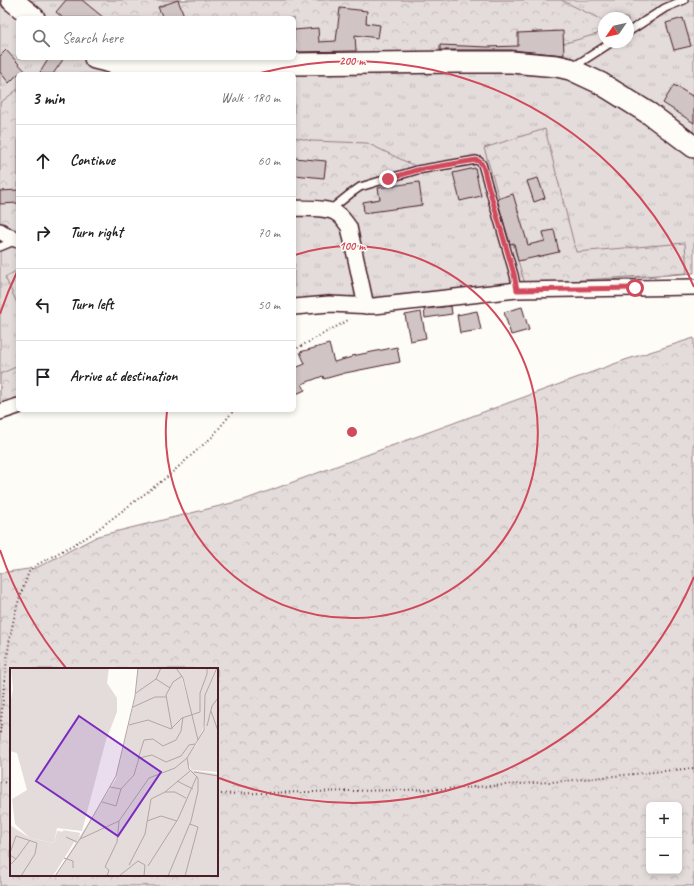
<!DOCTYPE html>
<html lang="en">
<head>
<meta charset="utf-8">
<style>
  body { margin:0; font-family:Caveat,sans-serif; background:#f6f6f6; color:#202124 }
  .controls { position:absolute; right:12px; bottom:12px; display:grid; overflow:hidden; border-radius:6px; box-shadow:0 2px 6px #0003 }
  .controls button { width:36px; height:36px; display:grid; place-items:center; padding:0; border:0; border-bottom:1px solid #e0e0e0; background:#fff; color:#202124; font:20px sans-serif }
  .compass { position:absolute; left:598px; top:12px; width:36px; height:36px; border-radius:50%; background:#fff; box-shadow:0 2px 6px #0003; rotate:236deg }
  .stop { position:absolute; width:12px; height:12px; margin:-9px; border:3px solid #d1495b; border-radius:50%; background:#fff }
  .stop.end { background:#d1495b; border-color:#fff; box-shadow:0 1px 4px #0008 }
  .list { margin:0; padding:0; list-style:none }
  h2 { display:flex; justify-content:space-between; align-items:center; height:52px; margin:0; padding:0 16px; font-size:17px }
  h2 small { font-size:13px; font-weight:400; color:#757577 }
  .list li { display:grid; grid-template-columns:26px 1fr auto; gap:12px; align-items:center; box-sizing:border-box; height:72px; padding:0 16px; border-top:1px solid #e0e0e0 }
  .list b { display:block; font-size:15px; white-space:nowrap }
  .list em { font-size:13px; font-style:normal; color:#757577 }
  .icon { flex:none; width:22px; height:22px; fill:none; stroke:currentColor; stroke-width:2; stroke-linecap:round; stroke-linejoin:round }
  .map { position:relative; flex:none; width:694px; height:886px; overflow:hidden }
  .search { position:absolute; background:#fff; box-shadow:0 2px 6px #0003; left:16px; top:16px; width:280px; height:44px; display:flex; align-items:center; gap:10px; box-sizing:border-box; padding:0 14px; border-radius:6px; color:#757577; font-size:15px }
  .panel { position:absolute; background:#fff; box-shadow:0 2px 6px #0003; left:16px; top:72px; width:280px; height:340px; border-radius:6px }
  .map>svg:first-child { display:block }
  .grass { fill:url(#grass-tufts); stroke:#967e82; fill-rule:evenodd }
  .forest { fill:url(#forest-crowns); stroke:#967e82; fill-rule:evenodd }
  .building { fill:#d0c5c4; stroke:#4a1f2b }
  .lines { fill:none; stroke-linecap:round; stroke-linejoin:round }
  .lane-casing { stroke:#4a1f2b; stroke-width:10 }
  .street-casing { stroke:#4a1f2b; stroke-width:18 }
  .secondary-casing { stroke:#4a1f2b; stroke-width:24 }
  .path { stroke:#4a1f2b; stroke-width:2; stroke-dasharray:1 3; stroke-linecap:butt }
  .lane { stroke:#fdfcf7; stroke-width:7 }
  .street { stroke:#fdfcf7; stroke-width:15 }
  .secondary { stroke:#fdfcf7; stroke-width:21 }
  .route { stroke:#d1495b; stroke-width:5 }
  .ring { fill:none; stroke:#d1495b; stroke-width:2 }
  .inset-road { fill:none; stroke:#b5a4a5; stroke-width:1 }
  .view { fill:#7b2cbf; fill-opacity:0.15; stroke:#7b2cbf; stroke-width:2 }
  .inset-edge { fill:none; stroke:#4a1f2b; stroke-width:2 }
  .centre { fill:#d1495b; stroke:#fdfcf7; stroke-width:2 }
  .ring-label { font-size:12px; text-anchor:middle; font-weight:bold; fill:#d1495b; stroke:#fdfcf7; stroke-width:3; stroke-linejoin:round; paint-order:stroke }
</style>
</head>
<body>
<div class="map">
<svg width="694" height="886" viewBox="0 0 694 886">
  <defs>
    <pattern id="grass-tufts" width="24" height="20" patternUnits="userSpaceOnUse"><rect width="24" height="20" fill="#e3dcda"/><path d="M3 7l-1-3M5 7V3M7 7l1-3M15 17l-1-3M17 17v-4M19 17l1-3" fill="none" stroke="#c4bcbb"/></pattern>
    <pattern id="forest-crowns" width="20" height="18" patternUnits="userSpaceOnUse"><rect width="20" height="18" fill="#e3dcda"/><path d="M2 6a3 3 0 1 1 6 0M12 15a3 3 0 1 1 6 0" fill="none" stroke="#c4bcbb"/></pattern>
  </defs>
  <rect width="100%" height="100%" fill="#fdfcf7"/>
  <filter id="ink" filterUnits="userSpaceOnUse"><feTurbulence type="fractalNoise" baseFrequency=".025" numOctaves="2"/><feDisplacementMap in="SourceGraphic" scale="8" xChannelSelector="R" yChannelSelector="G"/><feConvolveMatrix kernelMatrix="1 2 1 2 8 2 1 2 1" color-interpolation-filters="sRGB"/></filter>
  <g filter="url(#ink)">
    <!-- grass -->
    <path class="grass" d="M0 0H694V273L365 300 294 302V74H18V403L0 410ZM18 18H294V58H18ZM604 18H628V42H604Z"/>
    <!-- forest -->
    <g class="forest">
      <polygon points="71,0 561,0 604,21 604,29 597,34 548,48 546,62 294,58 294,18 81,18"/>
      <polygon points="18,89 18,246 0,235 0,103"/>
      <polygon points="545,129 576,252 685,243 687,273 525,284 484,148"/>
      <polygon points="294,137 312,141 367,143 419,168 355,186 331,208 294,205"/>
      <polygon points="18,270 18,305 5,277"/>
      <path d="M694 338V886H0V573L36 568 98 536 244 500 625 360ZM11 669H217V875H11ZM649 805H679V871H649Z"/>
      <polygon points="18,366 18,403 0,410 0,374"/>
    </g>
    <!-- building -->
    <g class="building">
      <polygon points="66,0 82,0 104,18 63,18 56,12"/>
      <polygon points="178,0 185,18 163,18 158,7"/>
      <polygon points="340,8 367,11 366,23 380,25 378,38 355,35 356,51 294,52 294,30 318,28 319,42 336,41"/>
      <polygon points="683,18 691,46 674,50 666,23"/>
      <polygon points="563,31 564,55 511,50 440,50 440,45 487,47 518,46 518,33"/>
      <polygon points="6,50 28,74 18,74 9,83 0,72 0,56"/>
      <polygon points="49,58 64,58 53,74 39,74"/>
      <polygon points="674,85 694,97 694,123 663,103"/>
      <polygon points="294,158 326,161 324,178 294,175"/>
      <polygon points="475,168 481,196 460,201 453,173"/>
      <polygon points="538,178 545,198 534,202 527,181"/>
      <polygon points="419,182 422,205 364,213 363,202 380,199 378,188"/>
      <polygon points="18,190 18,203 0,204 0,191"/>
      <polygon points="513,194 528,245 545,241 543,232 554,230 559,252 518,261 514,243 510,244 497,199"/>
      <polygon points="451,306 452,314 425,318 424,309"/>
      <polygon points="522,307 529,330 511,335 504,312"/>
      <polygon points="477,311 481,330 460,333 457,315"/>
      <polygon points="421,312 426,338 410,341 405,315"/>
      <polygon points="329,344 334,362 352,357 352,356 397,347 400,362 345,373 324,379 323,376 302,384 305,390 294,395 294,366 295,368 305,364 300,352"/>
    </g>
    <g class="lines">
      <defs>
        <g id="lane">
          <polyline points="628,32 665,8 684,0"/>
          <polyline points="573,67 612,42"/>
          <polyline points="330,210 350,194 360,187 417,170 476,160 479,161 482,164 514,275 517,290"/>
          <polyline points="0,247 17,240"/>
        </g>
        <g id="street">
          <path d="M294 208C305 209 326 207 336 213 342 216 345 222 349 227L366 306"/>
          <polyline points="0,231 8,236 18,240"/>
          <polyline points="294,307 329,304 374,306 517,290 694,287"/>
          <polyline points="0,412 18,406"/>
        </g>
        <g id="secondary">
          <polyline points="12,0 34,18"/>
          <polyline points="95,58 115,63 136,66 457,62 511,62 557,66 570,69 600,83 650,114 694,147"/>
        </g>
      </defs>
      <!-- lane casing -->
      <use href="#lane" class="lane-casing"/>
      <!-- street casing -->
      <use href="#street" class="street-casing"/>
      <!-- secondary casing -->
      <use href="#secondary" class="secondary-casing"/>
      <!-- path -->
      <g class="path">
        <polyline points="294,350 350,319"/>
        <path d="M0 733C5 683 6 630 25 583 27 578 28 571 33 567L89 536 167 477 212 437 234 410"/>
        <polyline points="0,782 11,783"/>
        <polyline points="217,794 446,789 564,781 694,768"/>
      </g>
      <!-- lane -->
      <use href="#lane" class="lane"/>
      <!-- street -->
      <use href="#street" class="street"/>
      <!-- secondary -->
      <use href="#secondary" class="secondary"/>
    </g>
  </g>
  <g class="lines" filter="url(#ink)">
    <!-- route -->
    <path class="route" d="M388 179 417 170 476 160C484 162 484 171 486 178L514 274 517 290 635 288"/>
  </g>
  <!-- distance rings -->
  <g class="ring">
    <path d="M295 255A186 186 0 1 1 167 411"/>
    <path d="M694 577A371 371 0 0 1 219 778M66 668A371 371 0 0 1 0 550M0 314A371 371 0 0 1 17 272M256 74A371 371 0 0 1 694 287"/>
  </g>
  <!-- overview -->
  <g transform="translate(10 668)">
    <rect width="208" height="208" fill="#fdfcf7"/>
    <path d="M152 0H167L171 6 188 71 181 84 179 102 208 106V208H45L106 111 126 25 135 21ZM208 0V102L182 85 195 59V27ZM0 157 20 170 44 175 47 163 70 165 43 208H0Z" fill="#e3dcda"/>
    <path d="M1 0H99L97 15 107 30V44L96 72 72 163 47 160 44 175 20 170 5 156 2 131 17 122 7 85 0 83V37L3 21ZM152 0H161L155 9 162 15 160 19 146 10ZM208 6V30L202 35 199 32 204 27 202 20ZM138 18 147 19V24L128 28 126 25ZM160 21 165 30H177L196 52 184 61 178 31 180 47 172 49 169 41 165 39 160 41 157 35ZM159 49 162 60 171 52 180 50V72H173L171 68 152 57 153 51ZM137 57 140 59 142 70 152 78 166 71 177 78 173 86 165 90 168 97 163 100 158 93 154 94 144 88 142 100 135 106 136 113 140 110H157L161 111 162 116 156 122 141 130 138 145 132 154 123 148 111 159V151L132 120H123L110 132 111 122 124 106 126 93 130 89 128 84 132 73 129 60ZM206 60 208 79H202L208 80V104L181 102 178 89 184 79 193 82 196 77 190 72 192 70H201L202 78 203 62ZM117 63 128 65 127 69 119 67 118 73 125 74 124 79H117L116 85 125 87 122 103 108 102ZM187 107 189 115H200L201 122H188L184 134 203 135 201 163 189 160 193 142 183 144 178 159 174 157 177 142 171 143 167 152 156 148V146L165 148 169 141 156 130V126L176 131ZM168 115 180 122 177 127 166 122 163 118ZM92 135 107 140 105 147 92 142 86 152 83 151ZM0 158 5 168 3 173 16 178 14 187 21 183 24 186 27 178 22 172 30 177 25 196 27 198H32L42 177H45L28 208H11L15 203 7 197 10 185 2 181 0 183ZM53 162 70 165 69 170 66 175 54 168ZM189 163 202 165 200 176 193 175 192 183 184 181ZM134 167 143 170V173L138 183 126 182ZM155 172 170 178 158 208H134V201Z" fill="#e3dcda"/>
    <path d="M128 0H152L146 11 135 21 126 24ZM167 0H207L195 27 196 52 188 74 180 47 175 15Z" fill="#e3dcda"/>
    <path class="inset-road" d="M166 0 173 10 188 72M146 11 160 20M126 25 146 11 151 0M123 39 145 29H156M201 43 208 63M119 57 138 52 161 61 172 50 190 44V25L197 6V0M197 58 202 38 208 30M162 61 156 27 163 14 172 8M128 91 134 72 143 71 153 78 166 72 171 63 173 49M184 104 208 108M167 113 183 121M100 119 111 121 124 107 129 90 142 87 156 94 171 88 179 77 185 76M155 124H165L176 130M92 134 106 138 111 121M137 153 151 148 167 153M56 169 67 174M70 171 106 108 125 28 128 0M0 185 6 168 27 175 25 186 11 208M0 187 6 191 0 197M54 190 63 193V200M6 191 20 172M119 197 135 166 141 131 155 124 180 103M138 198 168 151 187 108M45 208 70 171 109 153 139 110 165 100 177 90 194 62 195 27 207 0M97 208 99 202 95 199 107 174 109 153M109 208 128 193 135 197 134 208M158 208 181 153 188 123V110L179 101 177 90M175 208 188 159 180 156"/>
    <path class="view" d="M69 48 151 104 108 168 26 113Z"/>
    <rect width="208" height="208" class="inset-edge"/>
  </g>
  <circle cx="352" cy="432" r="6" class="centre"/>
  <g class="ring-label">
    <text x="352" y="65">200 m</text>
    <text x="352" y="250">100 m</text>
  </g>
</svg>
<div class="controls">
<button>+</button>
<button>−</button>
</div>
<svg class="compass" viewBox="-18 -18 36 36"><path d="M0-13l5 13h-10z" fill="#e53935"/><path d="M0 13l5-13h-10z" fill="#757577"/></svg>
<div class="stop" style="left:635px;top:288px"></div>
<div class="stop end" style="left:388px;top:179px"></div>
<div class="search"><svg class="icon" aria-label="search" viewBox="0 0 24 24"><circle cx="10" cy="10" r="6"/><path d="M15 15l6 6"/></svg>Search here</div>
<section class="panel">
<h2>3 min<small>Walk · 180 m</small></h2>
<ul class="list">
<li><svg class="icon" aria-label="ahead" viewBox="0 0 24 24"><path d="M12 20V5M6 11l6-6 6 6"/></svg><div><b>Continue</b></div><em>60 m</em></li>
<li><svg class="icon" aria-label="right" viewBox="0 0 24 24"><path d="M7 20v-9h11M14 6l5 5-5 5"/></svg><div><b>Turn right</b></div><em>70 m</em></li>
<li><svg class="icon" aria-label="left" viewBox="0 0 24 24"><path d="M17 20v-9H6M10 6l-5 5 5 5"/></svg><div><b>Turn left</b></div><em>50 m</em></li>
<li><svg class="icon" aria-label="arrive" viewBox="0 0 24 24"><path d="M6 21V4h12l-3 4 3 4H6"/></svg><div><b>Arrive at destination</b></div></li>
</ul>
</section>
</div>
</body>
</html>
